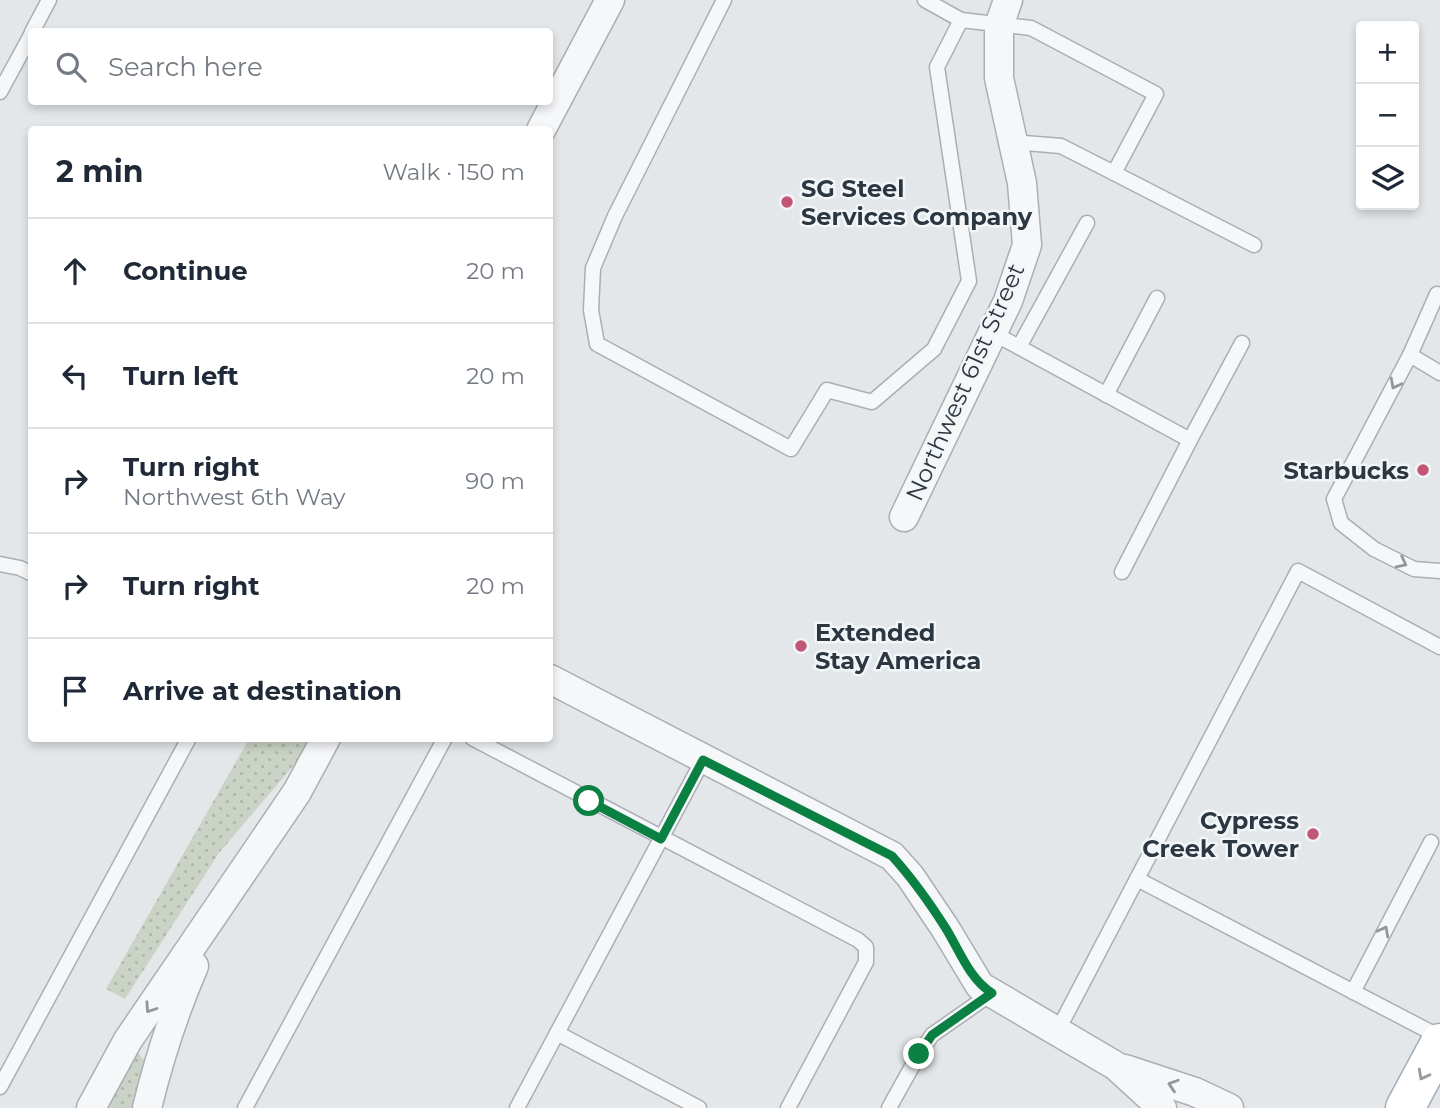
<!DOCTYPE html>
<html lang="en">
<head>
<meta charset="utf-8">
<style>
  body { margin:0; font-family:Montserrat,sans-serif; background:#f2f2f3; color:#1f2937 }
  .controls { position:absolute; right:21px; top:21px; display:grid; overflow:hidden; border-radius:7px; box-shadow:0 4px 10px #0003 }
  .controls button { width:63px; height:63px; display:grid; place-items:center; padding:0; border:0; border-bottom:2px solid #e0e1e3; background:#fff; color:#1f2937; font:35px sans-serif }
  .stop { position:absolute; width:21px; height:21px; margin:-16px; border:5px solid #0b8043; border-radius:50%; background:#fff }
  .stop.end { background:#0b8043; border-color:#fff; box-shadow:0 2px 7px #0008 }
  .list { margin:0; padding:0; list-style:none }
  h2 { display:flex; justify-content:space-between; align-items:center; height:91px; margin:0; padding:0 28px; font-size:30px }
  h2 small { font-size:23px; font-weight:400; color:#747a83 }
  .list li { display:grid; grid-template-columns:46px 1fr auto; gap:21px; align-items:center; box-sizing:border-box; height:105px; padding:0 28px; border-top:2px solid #e0e1e3 }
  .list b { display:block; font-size:26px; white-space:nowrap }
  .list p { margin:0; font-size:23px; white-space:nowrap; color:#747a83 }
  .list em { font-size:23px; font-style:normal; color:#747a83 }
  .icon { flex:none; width:38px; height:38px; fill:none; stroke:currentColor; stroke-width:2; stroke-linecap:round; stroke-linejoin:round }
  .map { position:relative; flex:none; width:1440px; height:1108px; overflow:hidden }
  .search { position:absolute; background:#fff; box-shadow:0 4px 10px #0003; left:28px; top:28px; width:525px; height:77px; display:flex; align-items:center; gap:18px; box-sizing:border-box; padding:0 24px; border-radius:7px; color:#747a83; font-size:26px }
  .panel { position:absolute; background:#fff; box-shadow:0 4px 10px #0003; left:28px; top:126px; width:525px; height:616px; border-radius:7px }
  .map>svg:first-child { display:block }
  .green { fill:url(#green-dots) }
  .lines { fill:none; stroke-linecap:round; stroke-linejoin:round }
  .service-casing { stroke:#a9afb4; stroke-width:17 }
  .minor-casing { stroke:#a9afb4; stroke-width:31 }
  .primary-casing { stroke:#a4adb5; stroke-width:41 }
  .service { stroke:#f6f7f9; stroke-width:14 }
  .minor { stroke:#f6f7f9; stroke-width:28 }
  .primary { stroke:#fff; stroke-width:38 }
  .oneway { stroke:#92979d }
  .oneway2 { stroke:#969ba0 }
  .route { stroke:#0b8043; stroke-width:9 }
  .poi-dot { fill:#c15774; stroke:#f3f6f8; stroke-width:2.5 }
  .labels { text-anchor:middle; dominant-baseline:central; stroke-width:5; stroke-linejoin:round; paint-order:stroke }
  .poi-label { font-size:24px; font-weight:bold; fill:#2d3741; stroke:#f3f6f8; text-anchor:start }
  .street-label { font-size:24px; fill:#2d3741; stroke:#f3f6f8 }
</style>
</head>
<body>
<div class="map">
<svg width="1440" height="1108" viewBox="0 0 1440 1108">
  <defs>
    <pattern id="green-dots" width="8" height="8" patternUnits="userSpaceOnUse" patternTransform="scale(1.75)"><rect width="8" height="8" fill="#cbd3c6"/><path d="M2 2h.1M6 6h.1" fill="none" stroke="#afb6ab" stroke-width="1.8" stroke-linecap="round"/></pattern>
  </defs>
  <rect width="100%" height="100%" fill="#e4e7ea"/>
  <!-- green -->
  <g class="green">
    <polygon points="249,739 316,739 219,853 125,999 106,989"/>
    <polygon points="128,1040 155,1074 147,1108 91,1108"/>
  </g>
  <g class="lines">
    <defs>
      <g id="service">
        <polyline points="724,0 615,216 593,268 591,310 597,344 791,449 827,390 872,402 934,349 969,281 937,67 961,20"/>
        <polyline points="925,0 961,20 1031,28 1156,94 1114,173 1061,146 1013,142"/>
        <polyline points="32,32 49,0"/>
        <polyline points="0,92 32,33"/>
        <polyline points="1114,173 1254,245"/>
        <polyline points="993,333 1190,440 1242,343"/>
        <polyline points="1019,347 1087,223"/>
        <polyline points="1410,355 1437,294"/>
        <polyline points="1440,373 1410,355 1334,499 1341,523 1374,549 1414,569 1440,571"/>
        <polyline points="1106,395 1157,298"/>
        <polyline points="0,564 20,568 32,574"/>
        <polyline points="1122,572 1190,440"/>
        <polyline points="472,738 858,940 866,947 866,962 788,1108"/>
        <polyline points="1137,879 1440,1037"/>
        <polyline points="1353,992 1431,842"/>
        <polyline points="1058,1030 1298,571 1440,647"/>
        <polyline points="557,1033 699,1108"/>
        <polyline points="0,1087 189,738"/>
        <polyline points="245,1108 445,738"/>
        <polyline points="517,1108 703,760"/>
        <polyline points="889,1108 919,1054 932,1035 992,993"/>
      </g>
      <g id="minor">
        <polyline points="541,130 610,0"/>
        <polyline points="904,517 1008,301 1027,245 1022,183 999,78 999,26 1008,0"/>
        <polyline points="550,679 892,856 910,876 945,928 980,986 1116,1066 1162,1108"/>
        <polyline points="1125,1069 1195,1092 1229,1108"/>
        <polyline points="91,1108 128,1040 297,792 326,738"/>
        <path d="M147 1108C159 1059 174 1012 194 966"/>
      </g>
      <polyline id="primary" points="1405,1108 1440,1043"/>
    </defs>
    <!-- service casing -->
    <use href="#service" class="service-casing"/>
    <!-- minor casing -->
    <use href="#minor" class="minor-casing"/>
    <!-- primary casing -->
    <use href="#primary" class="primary-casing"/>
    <!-- service -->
    <use href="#service" class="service"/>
    <!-- minor -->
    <use href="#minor" class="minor"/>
    <!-- primary -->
    <use href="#primary" class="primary"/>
  </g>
  <!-- one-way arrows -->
  <defs><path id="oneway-chevron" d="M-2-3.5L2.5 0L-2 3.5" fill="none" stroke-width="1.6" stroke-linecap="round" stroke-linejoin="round" transform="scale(1.75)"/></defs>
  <g class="oneway">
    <use href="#oneway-chevron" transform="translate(1395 384) rotate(118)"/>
    <use href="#oneway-chevron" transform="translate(1402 563) rotate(27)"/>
    <use href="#oneway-chevron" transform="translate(1384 931) rotate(-62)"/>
    <use href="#oneway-chevron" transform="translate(150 1008) rotate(124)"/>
    <use href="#oneway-chevron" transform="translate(1173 1085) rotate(-162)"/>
  </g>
  <use class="oneway2" href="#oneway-chevron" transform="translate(1423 1075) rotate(118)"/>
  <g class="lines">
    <!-- route -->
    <path class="route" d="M589 801 661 839 703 760 892 856C912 878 929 902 945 927 959 949 969 979 992 993L932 1035 919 1054"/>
  </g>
  <!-- markers -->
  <g class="poi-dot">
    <circle cx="787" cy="202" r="7"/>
    <circle cx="1423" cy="470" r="7"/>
    <circle cx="801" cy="646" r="7"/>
    <circle cx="1313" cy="834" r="7"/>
  </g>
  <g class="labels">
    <!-- poi labels -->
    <g class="poi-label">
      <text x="801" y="188">SG Steel<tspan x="801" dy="28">Services Company</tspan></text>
      <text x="1409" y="470" text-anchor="end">Starbucks</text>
      <text x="815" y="632">Extended<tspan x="815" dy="28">Stay America</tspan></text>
      <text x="1299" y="820" text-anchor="end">Cypress<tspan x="1299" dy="28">Creek Tower</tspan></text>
    </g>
    <!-- street labels -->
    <g class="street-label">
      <text transform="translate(965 382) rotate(-66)">Northwest 61st Street</text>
    </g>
  </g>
</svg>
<div class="controls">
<button>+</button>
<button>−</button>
<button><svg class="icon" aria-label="layers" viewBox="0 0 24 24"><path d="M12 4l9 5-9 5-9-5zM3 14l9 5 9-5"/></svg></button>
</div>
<div class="stop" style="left:589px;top:801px"></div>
<div class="stop end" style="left:919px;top:1054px"></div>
<div class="search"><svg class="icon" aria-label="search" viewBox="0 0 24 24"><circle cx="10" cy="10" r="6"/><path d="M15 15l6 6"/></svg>Search here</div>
<section class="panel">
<h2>2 min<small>Walk · 150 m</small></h2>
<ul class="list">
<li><svg class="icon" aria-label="ahead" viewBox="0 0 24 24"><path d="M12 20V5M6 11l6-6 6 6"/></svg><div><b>Continue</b></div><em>20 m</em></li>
<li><svg class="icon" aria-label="left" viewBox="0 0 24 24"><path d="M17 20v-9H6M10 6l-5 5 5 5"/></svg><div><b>Turn left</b></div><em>20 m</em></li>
<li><svg class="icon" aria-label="right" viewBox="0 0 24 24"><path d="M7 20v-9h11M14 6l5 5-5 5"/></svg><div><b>Turn right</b><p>Northwest 6th Way</p></div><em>90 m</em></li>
<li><svg class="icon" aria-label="right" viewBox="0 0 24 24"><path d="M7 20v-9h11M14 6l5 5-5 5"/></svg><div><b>Turn right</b></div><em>20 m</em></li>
<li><svg class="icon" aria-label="arrive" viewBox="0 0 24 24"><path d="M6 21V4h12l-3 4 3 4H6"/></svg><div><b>Arrive at destination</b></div></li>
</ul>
</section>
</div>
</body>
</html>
